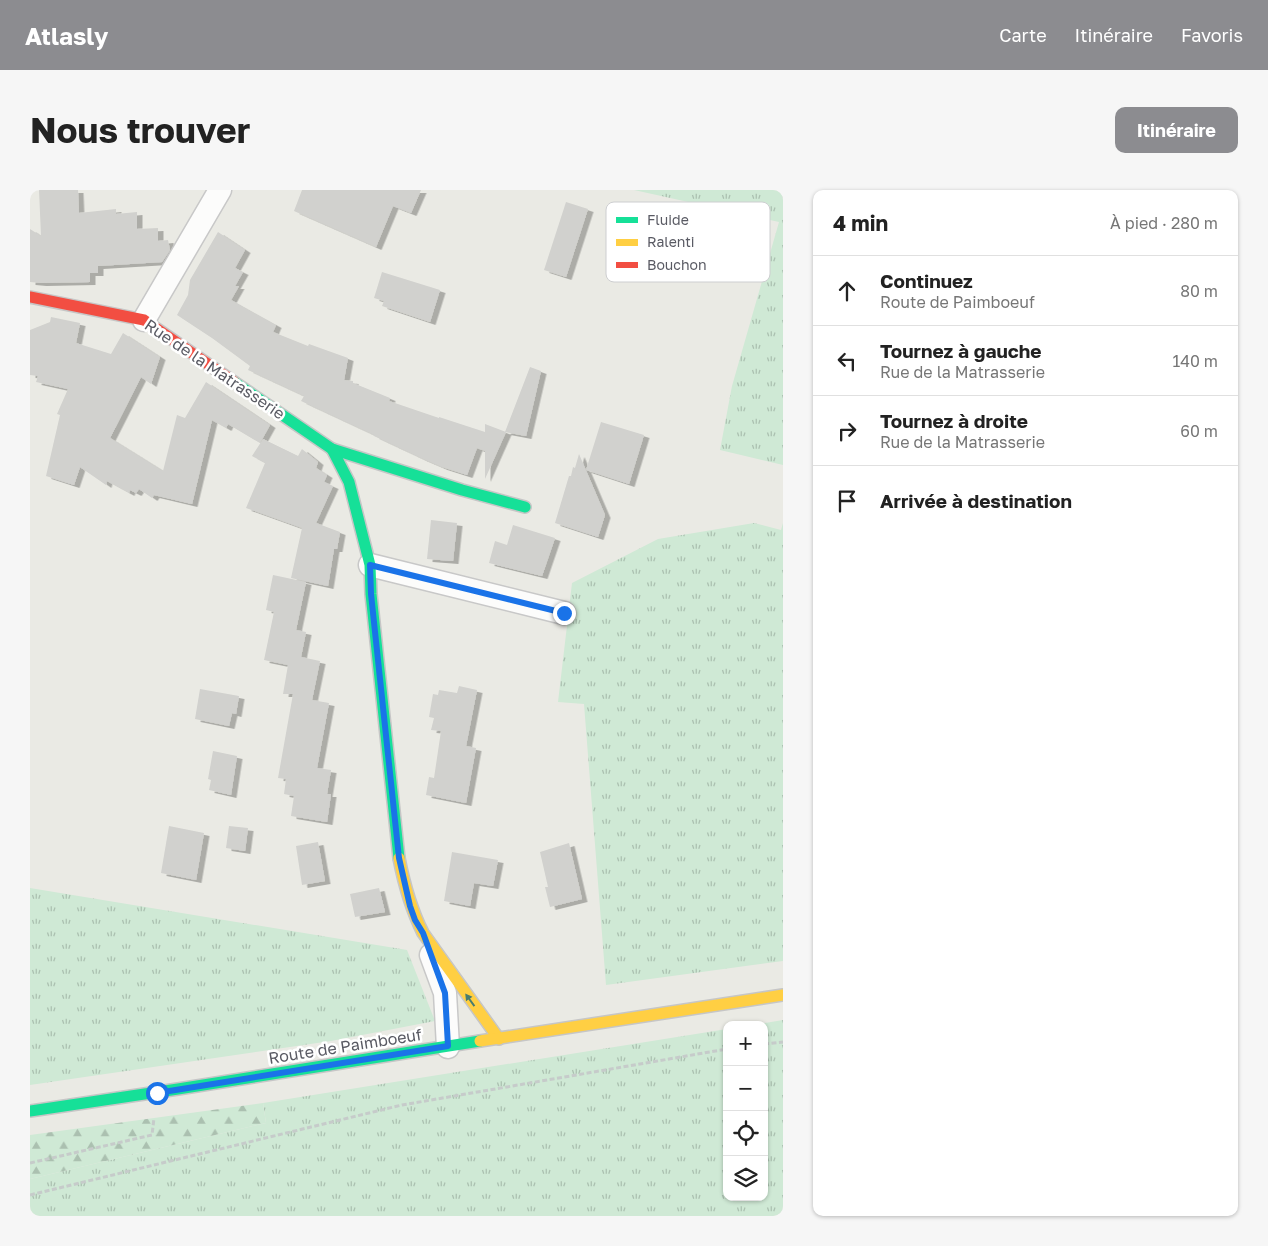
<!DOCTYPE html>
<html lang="fr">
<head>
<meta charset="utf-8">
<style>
  body { margin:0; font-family:"Golos Text",sans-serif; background:#f6f6f6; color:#222 }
  .controls { position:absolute; right:15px; bottom:15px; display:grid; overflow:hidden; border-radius:10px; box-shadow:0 1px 4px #0004 }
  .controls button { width:45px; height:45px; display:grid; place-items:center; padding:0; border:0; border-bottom:1px solid #e0e0e0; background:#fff; color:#222; font:25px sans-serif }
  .stop { position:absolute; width:15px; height:15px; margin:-11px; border:4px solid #1a73e8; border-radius:50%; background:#fff }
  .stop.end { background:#1a73e8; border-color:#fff; box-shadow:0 1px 5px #0008 }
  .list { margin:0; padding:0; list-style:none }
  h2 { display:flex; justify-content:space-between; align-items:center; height:65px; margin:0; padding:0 20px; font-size:21px }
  h2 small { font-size:16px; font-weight:400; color:#767676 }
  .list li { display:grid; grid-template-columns:32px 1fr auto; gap:15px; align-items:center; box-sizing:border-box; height:70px; padding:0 20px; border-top:1px solid #e0e0e0 }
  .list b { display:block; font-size:19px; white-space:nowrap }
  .list p { margin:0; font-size:16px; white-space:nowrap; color:#767676 }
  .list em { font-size:16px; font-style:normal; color:#767676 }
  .icon { flex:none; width:28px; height:28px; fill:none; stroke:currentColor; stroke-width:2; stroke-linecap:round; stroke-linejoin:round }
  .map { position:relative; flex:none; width:753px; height:1026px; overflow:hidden; border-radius:10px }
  header { display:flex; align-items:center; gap:30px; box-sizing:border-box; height:70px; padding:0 25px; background:#8c8c90; color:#fff }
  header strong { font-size:24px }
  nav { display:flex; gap:28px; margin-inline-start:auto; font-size:18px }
  .intro { display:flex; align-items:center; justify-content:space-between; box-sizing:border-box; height:120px; padding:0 30px }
  h1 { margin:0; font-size:35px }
  .button { padding:12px 22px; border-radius:10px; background:#8c8c90; color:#fff; font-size:18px; font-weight:700 }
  main { display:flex; gap:30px; padding:0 30px }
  aside { flex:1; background:#fff; border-radius:10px; box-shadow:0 1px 4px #0004 }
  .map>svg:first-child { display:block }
  .grass { fill:url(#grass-tufts) }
  .forest { fill:url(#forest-firs) }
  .building { fill:#d1d1ce; filter:url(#shadow) }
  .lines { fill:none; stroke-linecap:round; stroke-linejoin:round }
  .street-casing { stroke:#c8c8c8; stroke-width:25 }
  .fast-casing { stroke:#c6c6c6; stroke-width:14 }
  .slow-casing { stroke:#c6c6c6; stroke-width:14 }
  .jam-casing { stroke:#c6c6c6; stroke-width:14 }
  .path { stroke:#c6cbca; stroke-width:3; stroke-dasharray:5 2.5; stroke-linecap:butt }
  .street { stroke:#fcfcfb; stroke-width:22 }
  .fast { stroke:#16e098; stroke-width:11 }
  .slow { stroke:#ffcf43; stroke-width:11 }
  .jam { stroke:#f24e42; stroke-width:11 }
  .oneway { fill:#487c70 }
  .route { stroke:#1a73e8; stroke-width:6 }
  .labels { text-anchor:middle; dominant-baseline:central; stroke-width:5; stroke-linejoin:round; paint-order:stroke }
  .street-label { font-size:16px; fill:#595a63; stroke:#fff }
  .key { fill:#fff; stroke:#cdced0; stroke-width:1 }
  .key-label { font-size:14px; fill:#595a63 }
</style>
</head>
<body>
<header>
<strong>Atlasly</strong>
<nav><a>Carte</a><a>Itinéraire</a><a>Favoris</a></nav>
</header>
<div class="intro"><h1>Nous trouver</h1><a class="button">Itinéraire</a></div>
<main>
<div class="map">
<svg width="753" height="1026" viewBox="0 0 753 1026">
  <defs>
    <pattern id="grass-tufts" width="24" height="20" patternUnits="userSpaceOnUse" patternTransform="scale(1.25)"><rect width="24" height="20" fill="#cfe9d5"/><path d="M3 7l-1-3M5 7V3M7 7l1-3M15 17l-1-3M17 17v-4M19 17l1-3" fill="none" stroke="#abc0b0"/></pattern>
    <pattern id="forest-firs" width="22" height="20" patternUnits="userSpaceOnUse" patternTransform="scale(1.25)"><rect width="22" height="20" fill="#cfe9d5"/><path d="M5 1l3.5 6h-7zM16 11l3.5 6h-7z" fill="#abc0b0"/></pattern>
    <filter id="shadow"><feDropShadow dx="5.5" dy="3" stdDeviation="0" flood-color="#0004"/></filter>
  </defs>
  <rect width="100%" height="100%" fill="#eaeae4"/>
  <!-- grass -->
  <g class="grass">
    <polygon points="604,0 753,0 753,275 690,260 702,196 749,32"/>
    <polygon points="724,333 751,340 753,333 753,771 576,795 554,514 528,512 542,393 628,349"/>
    <polygon points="0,698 377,760 405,831 301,851 0,895"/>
    <polygon points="753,830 753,1026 0,1026 0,989 236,933 233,913 697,839 697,1007 734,1007 734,835 724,835"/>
  </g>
  <!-- forest -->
  <polygon class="forest" points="233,913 236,933 0,989 0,945"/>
  <!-- building -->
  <g class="building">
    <polygon points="9,0 48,0 49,23 86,19 86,24 107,22 107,39 128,38 128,51 138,50 140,60 132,72 68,76 68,83 60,83 60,92 11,93 0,92 0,39 11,46"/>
    <polygon points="272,0 391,0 381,23 363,16 346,57 264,21"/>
    <polygon points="536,12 558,19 536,87 514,80"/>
    <polygon points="188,42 215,60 205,78 213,82 205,96 209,96 201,110 246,135 243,142 278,156 279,154 318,168 314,190 323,191 323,193 360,208 359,211 409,228 409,227 455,242 455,234 476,242 455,289 455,261 447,258 437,285 412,277 391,268 344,246 344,245 271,211 274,206 218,180 220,176 182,148 147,125 158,105 160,90"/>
    <polygon points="352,82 410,100 400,132 352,116 354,111 344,108"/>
    <polygon points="21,127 50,133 46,153 81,164 93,143 130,167 121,194 111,187 80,248 133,281 147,225 155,228 176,192 240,235 230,253 198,234 196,238 182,230 162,314 124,305 122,308 109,299 106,303 100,300 99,303 77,291 76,295 50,277 44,295 16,286 30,225 27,224 38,199 6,192 8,186 0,185 0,140 20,132"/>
    <polygon points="500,177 511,181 496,246 475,242"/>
    <polygon points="571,232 614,245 599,294 556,280"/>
    <polygon points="233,249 268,266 272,259 288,272 286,278 297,285 294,292 303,296 286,333 310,342 307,359 304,359 298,396 261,388 272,338 216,318 235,273 222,266"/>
    <polygon points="549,264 575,325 568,347 525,333 539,286 541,286 543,277 545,278"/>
    <polygon points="401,330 427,333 423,371 397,369"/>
    <polygon points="483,335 525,348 512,386 459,373 465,351 477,355"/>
    <polygon points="243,385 276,392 266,440 276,442 271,467 290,471 282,510 299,513 287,578 301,580 297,604 301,604 297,632 261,626 264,606 254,604 256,589 248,588 263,504 253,504 258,475 234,470 244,422 236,420"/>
    <polygon points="429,496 447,500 436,556 446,558 436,613 396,605 399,587 404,588 411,541 401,540 404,528 399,527 403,504 408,505 409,500 427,503"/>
    <polygon points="170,499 209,506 206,524 202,523 199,536 165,529"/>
    <polygon points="183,561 207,566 201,605 179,600 181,590 178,589"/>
    <polygon points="139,636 174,643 166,690 131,683"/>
    <polygon points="199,636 218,638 215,661 196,658"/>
    <polygon points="288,652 295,691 272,695 266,656"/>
    <polygon points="539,653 552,709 520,717 515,697 518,697 510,662"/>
    <polygon points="422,662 468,670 463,696 444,693 440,716 414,711"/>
    <polygon points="349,698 355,722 325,727 320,704"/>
  </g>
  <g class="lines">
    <defs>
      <g id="street">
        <polyline points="114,130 190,0"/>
        <polyline points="340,375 534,423"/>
        <polyline points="401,765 415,803 418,857"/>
      </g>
      <g id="fast">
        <polyline points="204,192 302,259 432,300 495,317"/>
        <polyline points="302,259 319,292 340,375 341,404 369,668"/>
        <polyline points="0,921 148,899 450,851"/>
      </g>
      <g id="slow">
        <path d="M369 668C374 694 381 719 393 743L469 849"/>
        <polyline points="450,851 753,805"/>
      </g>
      <polyline id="jam" points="0,107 114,130 204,192"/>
    </defs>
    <!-- street casing -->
    <use href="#street" class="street-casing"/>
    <!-- fast casing -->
    <use href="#fast" class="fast-casing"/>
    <!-- slow casing -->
    <use href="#slow" class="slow-casing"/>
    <!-- jam casing -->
    <use href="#jam" class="jam-casing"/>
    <!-- path -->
    <g class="path">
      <polyline points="734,854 753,852"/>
      <polyline points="0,973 122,945 124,928"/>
      <polyline points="0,1005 372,915 697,859"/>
    </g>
    <!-- street -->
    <use href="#street" class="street"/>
    <!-- fast -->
    <use href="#fast" class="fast"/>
    <!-- slow -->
    <use href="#slow" class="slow"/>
    <!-- jam -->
    <use href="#jam" class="jam"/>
  </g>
  <!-- one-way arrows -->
  <defs><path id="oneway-solid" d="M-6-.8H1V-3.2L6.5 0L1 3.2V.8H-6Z" transform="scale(1.25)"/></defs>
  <use class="oneway" href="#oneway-solid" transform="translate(440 810) rotate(-126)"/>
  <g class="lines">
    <!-- route -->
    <polyline class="route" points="127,903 418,856 415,803 393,743 385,730 380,716 369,668 341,404 340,375 534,423"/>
  </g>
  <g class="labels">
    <!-- street labels -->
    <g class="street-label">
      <text transform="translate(185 179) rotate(34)">Rue de la Matrasserie</text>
      <text transform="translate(315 856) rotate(-9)">Route de Paimboeuf</text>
    </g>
  </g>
  <!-- legend -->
  <rect x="576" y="12" width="164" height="80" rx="8" class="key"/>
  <rect x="586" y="27" width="22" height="6" fill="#16e098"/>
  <rect x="586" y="49" width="22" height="7" fill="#ffcf43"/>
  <rect x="586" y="72" width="22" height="6" fill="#f24e42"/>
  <g class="key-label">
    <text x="617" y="35">Fluide</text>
    <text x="617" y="57">Ralenti</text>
    <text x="617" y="80">Bouchon</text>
  </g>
</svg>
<div class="controls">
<button>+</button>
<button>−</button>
<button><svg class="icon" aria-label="locate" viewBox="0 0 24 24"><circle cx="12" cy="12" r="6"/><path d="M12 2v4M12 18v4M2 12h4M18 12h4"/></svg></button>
<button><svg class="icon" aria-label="layers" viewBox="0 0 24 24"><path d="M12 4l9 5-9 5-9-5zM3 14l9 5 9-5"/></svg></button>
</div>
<div class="stop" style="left:127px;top:903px"></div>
<div class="stop end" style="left:534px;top:423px"></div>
</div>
<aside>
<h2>4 min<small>À pied · 280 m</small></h2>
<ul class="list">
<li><svg class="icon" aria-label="ahead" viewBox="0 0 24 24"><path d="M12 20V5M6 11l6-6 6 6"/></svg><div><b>Continuez</b><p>Route de Paimboeuf</p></div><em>80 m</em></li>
<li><svg class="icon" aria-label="left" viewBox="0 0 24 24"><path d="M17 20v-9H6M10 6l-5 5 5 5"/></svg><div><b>Tournez à gauche</b><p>Rue de la Matrasserie</p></div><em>140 m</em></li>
<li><svg class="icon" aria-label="right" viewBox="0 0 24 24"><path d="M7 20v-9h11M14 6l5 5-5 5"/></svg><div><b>Tournez à droite</b><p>Rue de la Matrasserie</p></div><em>60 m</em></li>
<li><svg class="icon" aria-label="arrive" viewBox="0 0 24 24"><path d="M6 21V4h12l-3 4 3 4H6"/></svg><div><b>Arrivée à destination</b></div></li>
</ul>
</aside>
</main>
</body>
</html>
